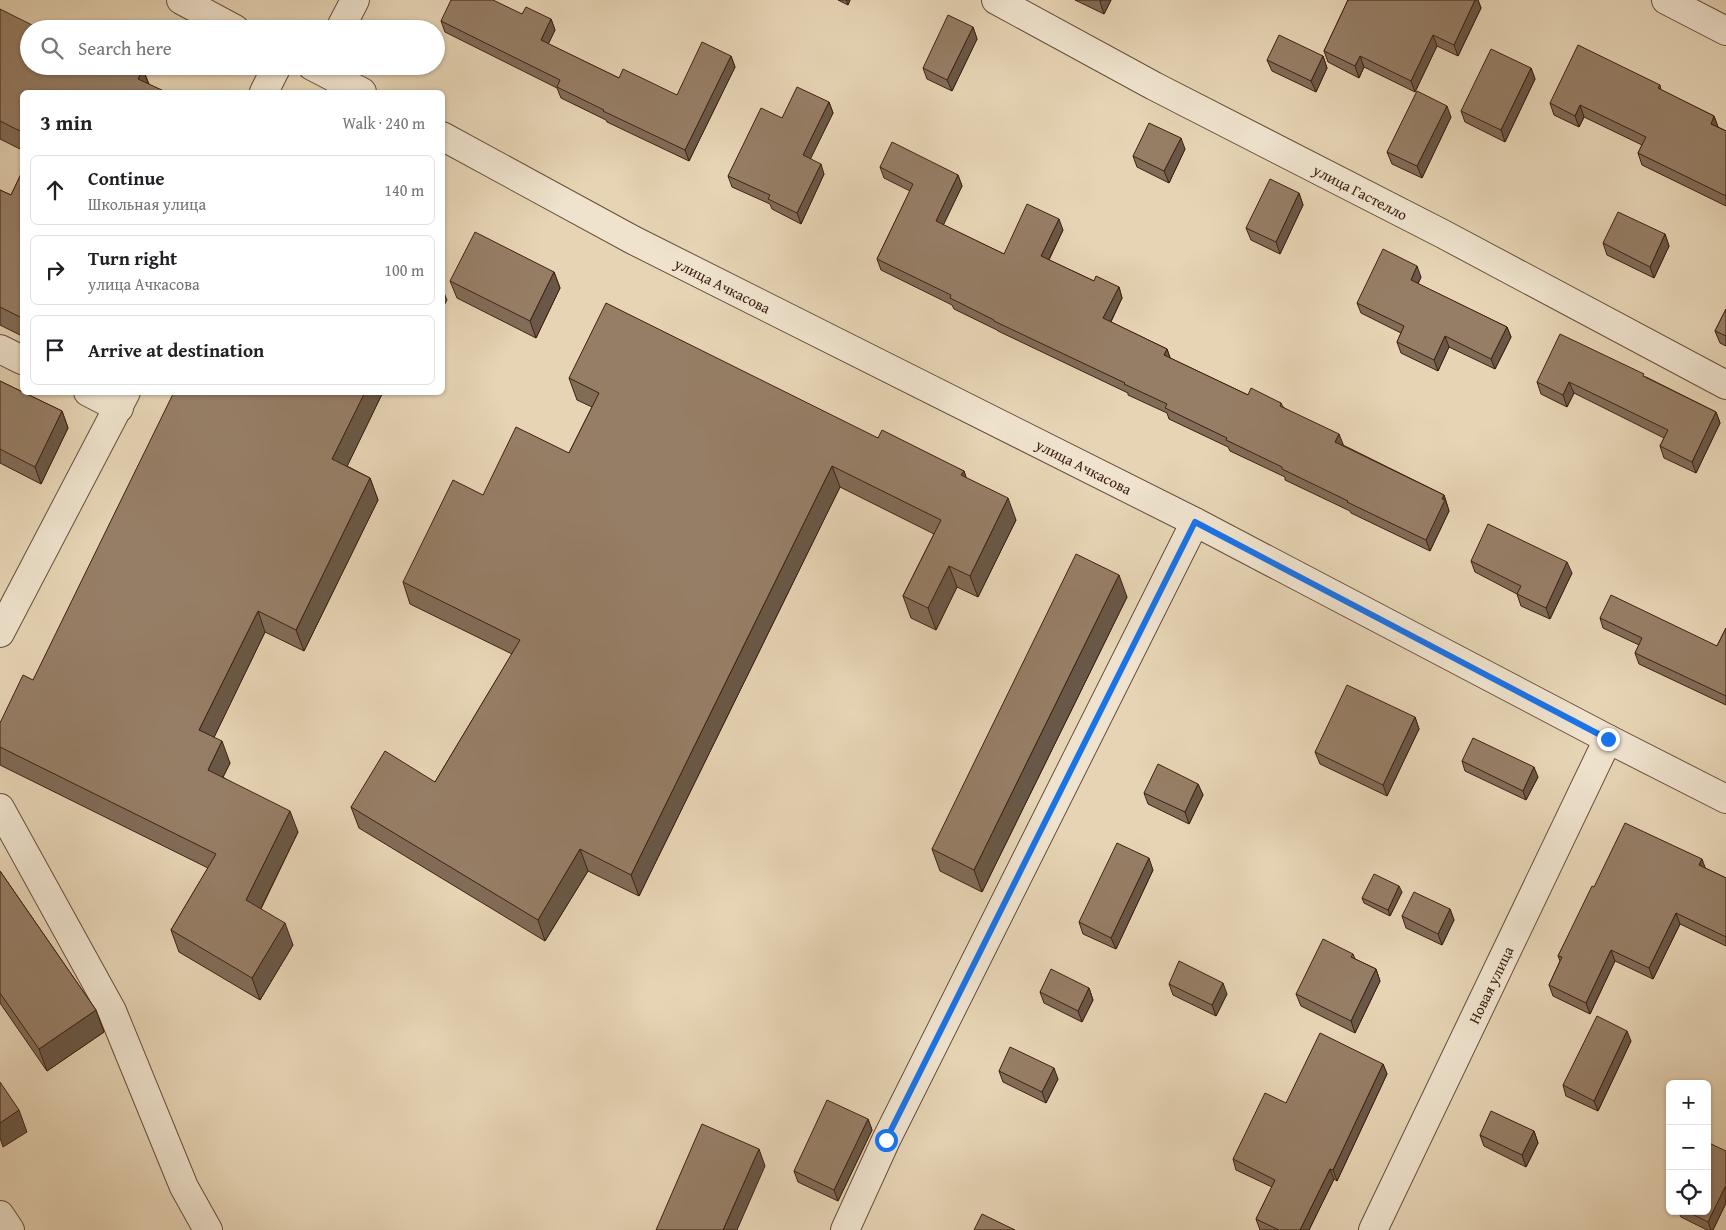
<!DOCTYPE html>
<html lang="en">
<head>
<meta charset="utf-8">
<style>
  body { margin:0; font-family:"Gentium Book Plus",serif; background:#f6f6f6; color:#202124 }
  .controls { position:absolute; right:15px; bottom:15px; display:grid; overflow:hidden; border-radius:8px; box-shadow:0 1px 4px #0004 }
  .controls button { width:45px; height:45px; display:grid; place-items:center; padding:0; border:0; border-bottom:1px solid #e0e0e0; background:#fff; color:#202124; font:25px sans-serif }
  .stop { position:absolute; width:15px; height:15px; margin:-11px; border:4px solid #1a73e8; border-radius:50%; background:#fff }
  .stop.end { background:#1a73e8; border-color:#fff; box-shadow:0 1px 5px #0008 }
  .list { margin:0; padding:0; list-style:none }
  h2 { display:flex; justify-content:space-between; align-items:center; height:65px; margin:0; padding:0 20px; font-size:21px }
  h2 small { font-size:16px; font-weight:400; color:#757577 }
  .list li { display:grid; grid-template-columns:32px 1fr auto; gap:15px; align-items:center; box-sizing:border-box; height:70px; margin:0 10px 10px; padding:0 10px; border:1px solid #e0e0e0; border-radius:8px }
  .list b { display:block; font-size:19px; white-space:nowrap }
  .list p { margin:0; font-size:16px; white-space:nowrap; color:#757577 }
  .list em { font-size:16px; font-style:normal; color:#757577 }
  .icon { flex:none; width:28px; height:28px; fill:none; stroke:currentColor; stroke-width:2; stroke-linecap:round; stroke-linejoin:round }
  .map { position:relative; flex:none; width:1726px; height:1230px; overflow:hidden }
  .search { position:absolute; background:#fff; box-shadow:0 1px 4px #0004; left:20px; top:20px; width:425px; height:55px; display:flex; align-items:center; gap:12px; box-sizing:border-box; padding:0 18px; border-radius:28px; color:#757577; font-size:19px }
  .panel { position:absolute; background:#fff; box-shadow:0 1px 4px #0004; left:20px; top:90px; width:425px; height:305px; border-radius:8px }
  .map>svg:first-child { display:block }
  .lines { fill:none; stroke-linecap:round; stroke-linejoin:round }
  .minor-casing { stroke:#6a4d3a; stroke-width:30 }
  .minor { stroke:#efe3ce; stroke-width:28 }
  .wall { fill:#816c58; stroke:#402012 }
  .shaded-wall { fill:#695847; stroke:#402012 }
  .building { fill:#967e66; stroke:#402012 }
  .route { stroke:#1a73e8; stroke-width:6 }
  .labels { text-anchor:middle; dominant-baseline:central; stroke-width:4; stroke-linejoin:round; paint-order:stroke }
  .street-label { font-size:15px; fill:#402012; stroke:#efe3ce }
</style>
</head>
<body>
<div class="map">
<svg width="1726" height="1230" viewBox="0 0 1726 1230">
  <rect width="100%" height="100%" fill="#e6d4b4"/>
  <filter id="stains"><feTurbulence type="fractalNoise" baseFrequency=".004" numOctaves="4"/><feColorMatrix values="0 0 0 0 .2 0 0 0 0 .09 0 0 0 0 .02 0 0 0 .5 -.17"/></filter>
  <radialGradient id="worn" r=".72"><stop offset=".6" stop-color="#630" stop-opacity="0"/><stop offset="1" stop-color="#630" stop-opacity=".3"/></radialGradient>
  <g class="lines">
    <defs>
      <g id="minor">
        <polyline points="181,0 235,29"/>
        <path id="s1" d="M996 0 1154 86 1443 234 1726 385"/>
        <polyline points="1666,0 1726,31"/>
        <polyline points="340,29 355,0"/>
        <polyline points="312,66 362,92"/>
        <polyline points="264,92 277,66"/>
        <path id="s2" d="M442 136 633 240 1195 522 1608 739 1726 799"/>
        <polyline points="0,349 22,360"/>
        <polyline points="88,392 119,408"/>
        <polyline points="0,633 126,392"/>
        <polyline points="0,808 112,1011 184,1187 208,1230"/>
        <polyline points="0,1215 10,1230"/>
        <polyline points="845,1230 886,1140 1195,522"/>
        <path id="s3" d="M1373 1230 1608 739"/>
      </g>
    </defs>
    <!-- minor casing -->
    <use href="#minor" class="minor-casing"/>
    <!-- minor -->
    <use href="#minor" class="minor"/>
  </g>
  <!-- wall -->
  <g class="wall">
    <polygon points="838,0 850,0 848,5"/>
    <polygon points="1075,0 1111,0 1104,14"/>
    <polygon points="1347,0 1478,0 1481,8 1458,56 1437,46 1415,92 1364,67 1359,78 1328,62 1324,51 1348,0"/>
    <polygon points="0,9 29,66 143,69 149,84 22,92 22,150 0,139"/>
    <polygon points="522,14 551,19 555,30 548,44 619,78 677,95 731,56 735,67 689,161 607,122 606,120 561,98 557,88 445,32 441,21"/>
    <polygon points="973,27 977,39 952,91 927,79 923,68"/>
    <polygon points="1323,56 1327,68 1316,92 1272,71 1267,60"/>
    <polygon points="1531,68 1535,79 1505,142 1465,122 1461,111"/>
    <polygon points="1660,85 1661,90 1714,116 1718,127 1726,131 1726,206 1642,165 1638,153 1642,145 1584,117 1579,127 1554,115 1550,103"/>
    <polygon points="829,102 833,113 810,159 824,174 801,224 772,209 770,204 732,187 728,176 782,118"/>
    <polygon points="1451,117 1422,178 1392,164 1387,152"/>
    <polygon points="1185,149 1169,183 1137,167 1133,156"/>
    <polygon points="880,167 958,175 962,186 943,225 1004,254 1063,230 1049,260 1094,281 1119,287 1122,298 1111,322 1167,349 1170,358 1248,395 1281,403 1283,407 1343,444 1343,445 1444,495 1449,511 1430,551 1351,513 1350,511 1285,480 1285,477 1230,451 1228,447 1169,419 1167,413 1128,395 1128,393 998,331 997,330 954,309 952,305 881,270 877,259 910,191 884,178"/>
    <polygon points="22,172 22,336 0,325 0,190 11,195"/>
    <polygon points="1299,193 1303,205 1280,254 1251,240 1246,228"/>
    <polygon points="1665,234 1669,246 1654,278 1607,255 1603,243"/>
    <polygon points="554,272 560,288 536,338 457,298 450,281"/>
    <polygon points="1421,277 1418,284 1507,327 1511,337 1495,369 1449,347 1438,371 1401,353 1397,342 1401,333 1361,313 1357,303"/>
    <polygon points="1726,309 1726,346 1720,343 1715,331"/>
    <polygon points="1646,377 1716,412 1720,423 1696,473 1664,458 1660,446 1664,438 1574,393 1567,407 1541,394 1537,382"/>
    <polygon points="569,378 878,438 964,471 966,478 1016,520 978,597 957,587 936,630 911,618 903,596 934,534 840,487 639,896 588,871 545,941 359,828 351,807 435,782 512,654 410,604 403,582 483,495 569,453 592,407 577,400"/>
    <polygon points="0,381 62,411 68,428 41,484 0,463"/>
    <polygon points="383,392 347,466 370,478 378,500 304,651 265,632 214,737 230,763 223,777 298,832 261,909 293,945 260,1000 179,952 171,930 208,868 0,765 0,723 33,680"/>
    <polygon points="1471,561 1572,573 1550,619 1521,606 1517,594 1475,572"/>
    <polygon points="1127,597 982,892 940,871 932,849"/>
    <polygon points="1600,618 1717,646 1726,628 1726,705 1639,664 1635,653 1639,645 1603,628"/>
    <polygon points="1415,717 1419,729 1387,796 1320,764 1315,752"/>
    <polygon points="1462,761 1538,777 1526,800 1465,771"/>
    <polygon points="1198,784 1203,795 1189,824 1148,804 1144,793"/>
    <polygon points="1705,868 1726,878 1726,946 1680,924 1653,979 1615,961 1590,1014 1553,996 1549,985 1560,961 1558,956 1594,887"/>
    <polygon points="1153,870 1116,949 1083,934 1079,922"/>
    <polygon points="0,871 96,1010 104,1032 47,1071 0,1003"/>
    <polygon points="1402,892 1390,916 1364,903 1362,898"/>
    <polygon points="1450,909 1454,920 1442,945 1406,928 1402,916"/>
    <polygon points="1353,954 1355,959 1376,969 1380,981 1355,1033 1301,1006 1296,994"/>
    <polygon points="1169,984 1227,994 1216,1016 1173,995"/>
    <polygon points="1089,988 1093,1000 1082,1022 1044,1003 1040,992"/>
    <polygon points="1631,1041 1598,1111 1566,1096 1563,1085"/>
    <polygon points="1383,1064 1387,1074 1337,1181 1334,1179 1309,1230 1260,1230 1256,1219 1272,1187 1236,1170 1233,1159 1286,1103"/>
    <polygon points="999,1071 1058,1079 1046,1103 1003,1082"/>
    <polygon points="868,1119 872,1130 838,1201 798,1182 794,1171"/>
    <polygon points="1534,1131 1538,1143 1526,1167 1484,1146 1480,1135"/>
    <polygon points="1726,1151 1726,1203 1713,1230 1707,1230 1681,1217 1678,1211 1707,1211"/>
  </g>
  <!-- shaded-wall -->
  <g class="shaded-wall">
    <polygon points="846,0 850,0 848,5"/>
    <polygon points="1101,0 1111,0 1104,14 1100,2"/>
    <polygon points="1475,0 1478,0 1481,8 1458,56 1454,45"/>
    <polygon points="551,19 555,30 545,51 541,40"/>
    <polygon points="973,27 977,39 952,91 947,80"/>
    <polygon points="1433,35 1437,46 1415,92 1411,81"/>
    <polygon points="731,56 735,67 689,161 685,150"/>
    <polygon points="1323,56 1327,68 1316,92 1311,81"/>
    <polygon points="1360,56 1364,67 1359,78 1355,66"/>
    <polygon points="1531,68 1535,79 1505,142 1501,130"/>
    <polygon points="143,69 151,91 138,79"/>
    <polygon points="829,102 833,113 807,166 803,155"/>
    <polygon points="1580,105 1584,117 1579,127 1575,116"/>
    <polygon points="1447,106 1451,117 1422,178 1417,166"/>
    <polygon points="1714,116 1718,127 1711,124"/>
    <polygon points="1181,138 1185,149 1169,183 1164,171"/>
    <polygon points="821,164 824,174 801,224 797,213"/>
    <polygon points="958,175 962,186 940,232 936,221"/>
    <polygon points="1299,193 1303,205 1280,254 1276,242"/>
    <polygon points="1059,219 1063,230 1045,267 1041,256"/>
    <polygon points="1665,234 1669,246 1654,278 1650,267"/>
    <polygon points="1417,266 1421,277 1414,291 1411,280"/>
    <polygon points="554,272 560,288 536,338 530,321"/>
    <polygon points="1119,287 1122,298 1107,329 1103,318"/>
    <polygon points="442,288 447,300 442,309"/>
    <polygon points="1507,327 1511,337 1495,369 1491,359"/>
    <polygon points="1445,336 1449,347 1438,371 1434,360"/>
    <polygon points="1167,349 1171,360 1164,355"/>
    <polygon points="1569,382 1574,393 1567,407 1563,395"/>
    <polygon points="365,392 383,392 340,481 332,459"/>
    <polygon points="62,411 68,428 41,484 35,467"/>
    <polygon points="1716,412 1720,423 1696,473 1692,462"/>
    <polygon points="1339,434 1343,444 1339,452 1335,442"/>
    <polygon points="832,466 840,487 639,896 631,875"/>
    <polygon points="964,471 971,492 961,475"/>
    <polygon points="370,478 378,500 304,651 296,630"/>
    <polygon points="1444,495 1449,511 1430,551 1426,540"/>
    <polygon points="1008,498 1016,520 978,597 970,576"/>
    <polygon points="1567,562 1572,573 1550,619 1546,608"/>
    <polygon points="949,566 957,587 936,630 928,608"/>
    <polygon points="1119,575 1127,597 982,892 974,870"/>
    <polygon points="258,611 265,632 207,752 199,730"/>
    <polygon points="1415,717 1419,729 1387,796 1383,785"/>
    <polygon points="222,741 230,763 216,791 208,770"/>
    <polygon points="1534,767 1538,777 1526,800 1523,791"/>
    <polygon points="1198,784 1203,795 1189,824 1185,812"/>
    <polygon points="290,811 298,832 254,922 246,900"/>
    <polygon points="580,849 588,871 545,941 538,920"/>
    <polygon points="1149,858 1153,870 1116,949 1111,938"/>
    <polygon points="1702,859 1706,870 1699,865"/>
    <polygon points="1399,886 1402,892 1390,916 1388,910"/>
    <polygon points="1450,909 1454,920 1442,945 1438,934"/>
    <polygon points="1676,913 1680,924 1653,979 1649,968"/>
    <polygon points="285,923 293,945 260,1000 252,978"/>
    <polygon points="1611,950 1615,961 1590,1014 1586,1003"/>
    <polygon points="1376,969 1380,981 1355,1033 1351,1021"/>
    <polygon points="1223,983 1227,994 1216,1016 1212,1005"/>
    <polygon points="1089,988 1093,1000 1082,1022 1078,1011"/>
    <polygon points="96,1010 104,1032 47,1071 39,1049"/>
    <polygon points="1627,1031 1631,1041 1598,1111 1594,1101"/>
    <polygon points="1383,1064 1387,1074 1337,1181 1333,1170"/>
    <polygon points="1054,1068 1058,1079 1046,1103 1042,1092"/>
    <polygon points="19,1110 27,1132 3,1147 0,1138 0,1123"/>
    <polygon points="868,1119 872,1130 838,1201 834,1190"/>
    <polygon points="1534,1131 1538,1143 1526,1167 1522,1155"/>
    <polygon points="759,1149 765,1166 737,1230 723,1230"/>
    <polygon points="1330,1169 1334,1179 1309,1230 1300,1230"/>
    <polygon points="1725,1187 1726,1189 1726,1203 1713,1230 1711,1230 1708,1222"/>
  </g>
  <!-- building -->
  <g class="building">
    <polygon points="451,0 493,0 522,14 526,7 551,19 541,40 619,78 623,69 677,95 702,42 731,56 685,150 603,111 604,110 557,87 560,80 441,21"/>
    <polygon points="1348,0 1475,0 1454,45 1433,35 1411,81 1360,56 1355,66 1324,51"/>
    <polygon points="0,9 40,29 29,29 29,66 138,66 143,69 138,79 166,92 22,92 22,132 0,121"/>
    <polygon points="948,15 973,27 947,80 923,68"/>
    <polygon points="1279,35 1323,56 1311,81 1267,60"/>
    <polygon points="1578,45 1660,85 1658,88 1714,116 1711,124 1726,131 1726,196 1638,153 1646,137 1580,105 1575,116 1550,103"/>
    <polygon points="1491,49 1531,68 1501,130 1461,111"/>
    <polygon points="797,87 829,102 803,155 821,164 797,213 768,199 770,195 728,176 761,108 782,118"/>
    <polygon points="1417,91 1447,106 1417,166 1387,152"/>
    <polygon points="1149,123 1181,138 1164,171 1133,156"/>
    <polygon points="892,142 958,175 936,221 1004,254 1027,204 1059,219 1041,256 1094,281 1096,276 1119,287 1103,318 1167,349 1164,355 1248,395 1251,388 1281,403 1280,406 1339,434 1335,442 1444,495 1442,499 1445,500 1426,540 1347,502 1348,501 1282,469 1282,467 1226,440 1227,438 1165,408 1167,404 1124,384 1125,383 994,321 994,320 950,298 951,295 877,259 913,184 880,167"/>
    <polygon points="22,172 22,318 0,307 0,190 11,195"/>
    <polygon points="1270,179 1299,193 1276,242 1246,228"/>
    <polygon points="1618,212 1665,234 1650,267 1603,243"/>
    <polygon points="475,232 554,272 530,321 450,281"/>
    <polygon points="1383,249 1417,266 1411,280 1507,327 1491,359 1445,336 1434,360 1397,342 1404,326 1357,303"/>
    <polygon points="606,303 878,438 882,430 964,471 961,475 1008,498 970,576 949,566 928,608 903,596 941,520 832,466 631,875 580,849 538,920 351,807 385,751 435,782 520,640 403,582 453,480 483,495 516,427 569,453 599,393 569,378"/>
    <polygon points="1726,309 1726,336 1715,331"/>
    <polygon points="1560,334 1644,374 1643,376 1716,412 1692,462 1660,446 1668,430 1569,382 1563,395 1537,382"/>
    <polygon points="0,381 62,411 35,467 0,449"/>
    <polygon points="174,392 365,392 332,459 370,478 296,630 258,611 199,730 222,741 208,770 290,811 246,900 285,923 252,978 171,930 216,854 0,747 0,723 23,675 33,680"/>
    <polygon points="1488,524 1567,562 1546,608 1517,594 1521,586 1471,561"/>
    <polygon points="1076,554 1119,575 974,870 932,849"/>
    <polygon points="1611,595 1717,646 1726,628 1726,696 1635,653 1642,638 1600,618"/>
    <polygon points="1347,685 1415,717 1383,785 1315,752"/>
    <polygon points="1473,738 1534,767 1523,791 1462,761"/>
    <polygon points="1158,764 1198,784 1185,812 1144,793"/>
    <polygon points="1625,823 1702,859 1699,865 1726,878 1726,937 1676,913 1649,968 1611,950 1586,1003 1549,985 1562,957 1558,956 1592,886 1594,887"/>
    <polygon points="1117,843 1149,858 1111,938 1079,922"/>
    <polygon points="0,871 96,1010 39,1049 0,993"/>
    <polygon points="1374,874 1399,886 1388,910 1362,898"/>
    <polygon points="1414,892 1450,909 1438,934 1402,916"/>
    <polygon points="1323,939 1353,954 1351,957 1376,969 1351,1021 1296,994"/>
    <polygon points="1179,961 1223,983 1212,1005 1169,984"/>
    <polygon points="1051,969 1089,988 1078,1011 1040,992"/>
    <polygon points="1597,1016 1627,1031 1594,1101 1563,1085"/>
    <polygon points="1320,1033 1383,1064 1333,1170 1330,1169 1300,1230 1279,1230 1256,1219 1275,1180 1233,1159 1265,1093 1286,1103"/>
    <polygon points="1010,1047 1054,1068 1042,1092 999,1071"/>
    <polygon points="0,1082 19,1110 0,1123"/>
    <polygon points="827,1100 868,1119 834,1190 794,1171"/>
    <polygon points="1491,1111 1534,1131 1522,1155 1480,1135"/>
    <polygon points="702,1124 759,1149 723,1230 656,1230"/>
    <polygon points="1707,1142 1726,1151 1726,1187 1725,1187 1708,1222 1686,1211 1707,1211"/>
    <polygon points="982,1214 1015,1230 974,1230"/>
  </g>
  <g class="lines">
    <!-- route -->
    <polyline class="route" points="886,1140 1195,522 1608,739"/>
  </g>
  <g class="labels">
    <!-- street labels -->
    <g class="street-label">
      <text stroke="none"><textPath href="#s1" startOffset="412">улица Гастелло</textPath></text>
      <text stroke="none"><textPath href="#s2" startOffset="318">улица Ачкасова</textPath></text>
      <text stroke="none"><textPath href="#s2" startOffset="722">улица Ачкасова</textPath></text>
      <text stroke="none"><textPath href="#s3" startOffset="272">Новая улица</textPath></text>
    </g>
  </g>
  <rect width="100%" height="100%" filter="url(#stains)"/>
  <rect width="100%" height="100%" fill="url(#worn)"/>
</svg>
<div class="controls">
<button>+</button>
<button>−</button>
<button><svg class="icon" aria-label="locate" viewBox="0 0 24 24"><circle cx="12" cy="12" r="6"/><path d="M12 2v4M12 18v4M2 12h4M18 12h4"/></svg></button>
</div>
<div class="stop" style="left:886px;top:1140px"></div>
<div class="stop end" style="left:1608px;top:739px"></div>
<div class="search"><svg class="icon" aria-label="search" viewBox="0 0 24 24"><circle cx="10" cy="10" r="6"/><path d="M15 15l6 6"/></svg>Search here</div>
<section class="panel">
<h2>3 min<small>Walk · 240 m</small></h2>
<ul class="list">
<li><svg class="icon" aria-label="ahead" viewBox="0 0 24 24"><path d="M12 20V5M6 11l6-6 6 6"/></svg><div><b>Continue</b><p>Школьная улица</p></div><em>140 m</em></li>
<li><svg class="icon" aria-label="right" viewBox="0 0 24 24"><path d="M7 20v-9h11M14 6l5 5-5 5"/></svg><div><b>Turn right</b><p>улица Ачкасова</p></div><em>100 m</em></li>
<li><svg class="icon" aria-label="arrive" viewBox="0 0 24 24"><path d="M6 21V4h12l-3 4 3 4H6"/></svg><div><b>Arrive at destination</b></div></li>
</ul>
</section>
</div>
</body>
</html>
